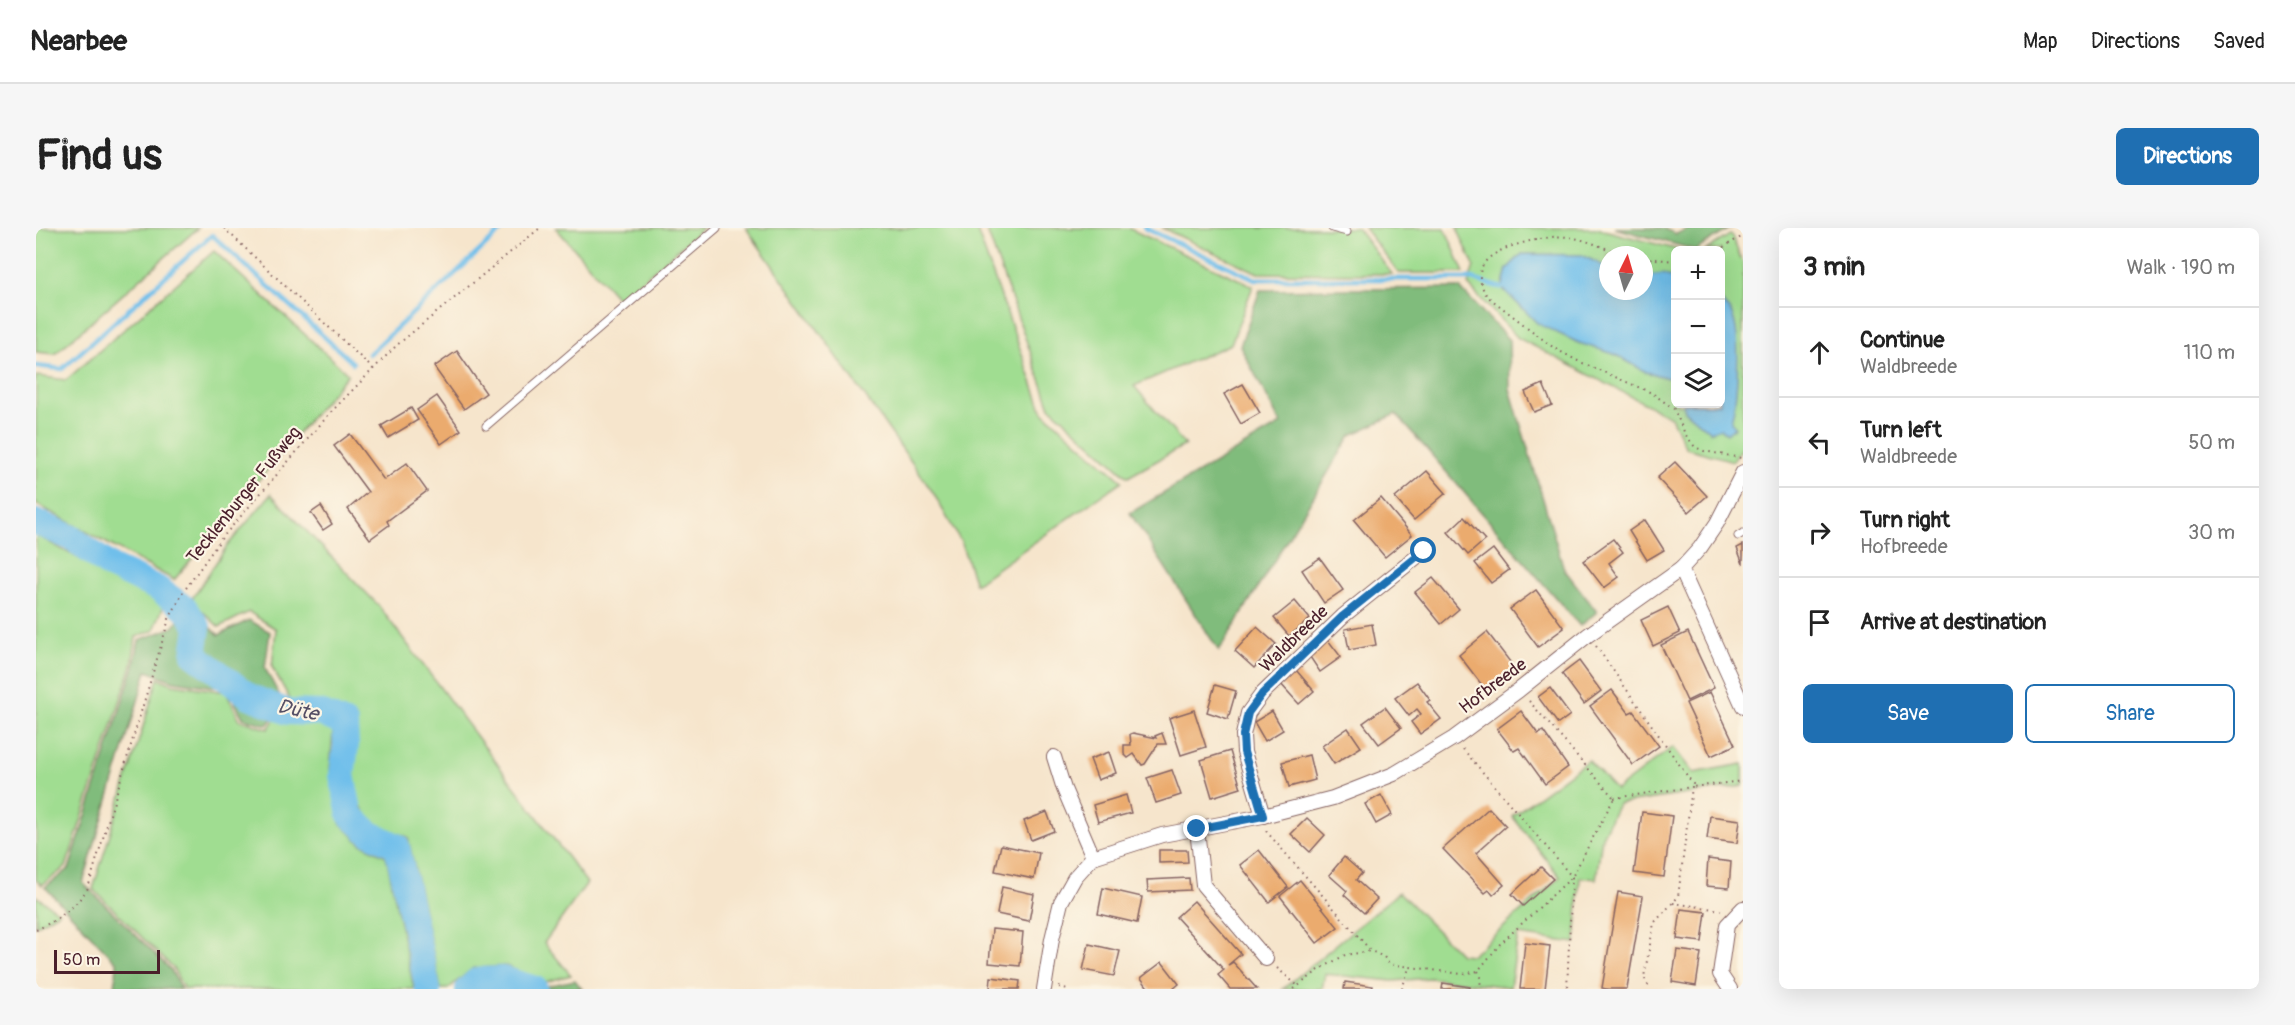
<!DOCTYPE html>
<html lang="en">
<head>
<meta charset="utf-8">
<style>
  body { margin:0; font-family:Pangolin,sans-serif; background:#f6f6f6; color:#222 }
  .controls { position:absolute; right:18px; top:18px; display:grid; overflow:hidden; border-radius:9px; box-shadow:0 6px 24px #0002 }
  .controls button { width:54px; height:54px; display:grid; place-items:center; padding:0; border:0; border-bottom:2px solid #e0e0e0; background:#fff; color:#222; font:30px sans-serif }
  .compass { position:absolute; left:1563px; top:18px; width:54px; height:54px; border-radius:50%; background:#fff; box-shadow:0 6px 24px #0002; rotate:5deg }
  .scale { position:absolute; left:18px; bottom:15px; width:106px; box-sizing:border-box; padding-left:6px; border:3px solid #4a1f2b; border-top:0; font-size:16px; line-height:21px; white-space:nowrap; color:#4a1f2b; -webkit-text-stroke:4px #fcf5e5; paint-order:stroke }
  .stop { position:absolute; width:18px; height:18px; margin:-14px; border:4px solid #1f6fb2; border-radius:50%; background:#fff }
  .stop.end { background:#1f6fb2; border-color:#fff; box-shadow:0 2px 6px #0008 }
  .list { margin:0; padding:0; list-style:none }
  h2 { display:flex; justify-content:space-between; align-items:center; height:78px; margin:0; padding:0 24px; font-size:26px }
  h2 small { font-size:20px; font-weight:400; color:#767676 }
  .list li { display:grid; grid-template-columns:39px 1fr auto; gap:18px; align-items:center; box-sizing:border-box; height:90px; padding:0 24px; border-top:2px solid #e0e0e0 }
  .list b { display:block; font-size:22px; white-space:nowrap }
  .list p { margin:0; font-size:20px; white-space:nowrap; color:#767676 }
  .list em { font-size:20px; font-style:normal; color:#767676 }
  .actions { display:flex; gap:12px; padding:18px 24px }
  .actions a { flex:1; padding:14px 0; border:2px solid #1f6fb2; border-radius:9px; text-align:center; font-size:21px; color:#1f6fb2 }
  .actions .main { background:#1f6fb2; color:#fff }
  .icon { flex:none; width:33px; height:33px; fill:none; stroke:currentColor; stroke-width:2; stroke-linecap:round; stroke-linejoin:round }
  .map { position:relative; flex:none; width:1707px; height:761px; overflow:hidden; border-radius:9px }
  header { display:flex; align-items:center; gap:36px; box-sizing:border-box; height:84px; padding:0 30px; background:#fff; border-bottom:2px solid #e0e0e0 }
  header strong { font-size:28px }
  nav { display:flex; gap:33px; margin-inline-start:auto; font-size:21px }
  .intro { display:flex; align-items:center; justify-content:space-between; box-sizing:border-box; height:144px; padding:0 36px }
  h1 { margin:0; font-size:42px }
  .button { padding:15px 27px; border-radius:9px; background:#1f6fb2; color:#fff; font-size:21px; font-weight:700 }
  main { display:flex; gap:36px; padding:0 36px }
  aside { flex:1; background:#fff; border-radius:9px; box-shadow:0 6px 24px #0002 }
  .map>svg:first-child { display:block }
  .green { fill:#a0dd91; stroke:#757e5e; stroke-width:1.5; fill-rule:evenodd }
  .forest { fill:#80bc7b; stroke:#656e53; stroke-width:1.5 }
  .water { fill:#70bfeb; stroke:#5d6f8b; stroke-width:1.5 }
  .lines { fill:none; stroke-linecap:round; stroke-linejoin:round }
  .stream { stroke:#70bfeb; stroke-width:4.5 }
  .river { stroke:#70bfeb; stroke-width:26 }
  .building { fill:#ebab6e }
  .service-casing { stroke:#866463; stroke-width:9 }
  .minor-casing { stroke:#866463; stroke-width:16 }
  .path { stroke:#866463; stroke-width:2; stroke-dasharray:1.5 4.5; stroke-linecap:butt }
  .service { stroke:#fff; stroke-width:7 }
  .minor { stroke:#fff; stroke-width:14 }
  .route { stroke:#1f6fb2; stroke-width:8 }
  .labels { text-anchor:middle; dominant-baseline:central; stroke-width:4.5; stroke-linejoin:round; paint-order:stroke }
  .street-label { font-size:18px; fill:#4a1f2b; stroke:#fcf5e5 }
  .water-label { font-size:20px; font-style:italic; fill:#554f65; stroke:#fcf5e5 }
</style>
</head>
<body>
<header>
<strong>Nearbee</strong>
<nav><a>Map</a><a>Directions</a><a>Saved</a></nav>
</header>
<div class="intro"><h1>Find us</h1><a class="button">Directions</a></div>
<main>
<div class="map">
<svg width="1707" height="761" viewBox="0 0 1707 761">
  <rect width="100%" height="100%" fill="#fcf5e5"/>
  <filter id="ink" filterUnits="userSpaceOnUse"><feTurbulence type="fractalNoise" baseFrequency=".0167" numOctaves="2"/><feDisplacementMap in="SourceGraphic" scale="12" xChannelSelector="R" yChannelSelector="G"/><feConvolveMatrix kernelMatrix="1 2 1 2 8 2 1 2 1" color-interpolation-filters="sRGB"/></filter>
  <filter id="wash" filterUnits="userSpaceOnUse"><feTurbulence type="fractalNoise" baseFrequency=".008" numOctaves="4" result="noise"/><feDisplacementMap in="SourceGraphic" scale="24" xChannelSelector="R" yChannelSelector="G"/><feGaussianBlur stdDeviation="1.35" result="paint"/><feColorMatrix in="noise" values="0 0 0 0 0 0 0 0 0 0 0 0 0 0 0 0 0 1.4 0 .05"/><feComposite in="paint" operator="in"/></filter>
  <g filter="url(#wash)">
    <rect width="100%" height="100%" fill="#f6e5cc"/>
    <!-- green -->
    <g class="green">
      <polygon points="0,0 162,0 19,126 0,124"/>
      <polygon points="520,0 667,0 583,72"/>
      <polygon points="710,0 940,0 1007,184 1086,253 939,356 925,314 896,263"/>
      <polygon points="950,0 1092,0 1217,58 1195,116 1098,158 1149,217 1092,249 1014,179"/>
      <polygon points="1126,0 1321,0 1356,46 1222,45"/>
      <polygon points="1328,0 1409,0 1428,45 1363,45"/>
      <path d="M1421 0H1560L1643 22H1640V176H1684V22H1670L1695 6 1707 36V219L1697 233 1650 220 1635 189 1482 110 1432 57 1438 38ZM1572 27H1608V63H1572Z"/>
      <polygon points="178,23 312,146 138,352 0,276 0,148 30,152"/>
      <path d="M235 266 342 377 551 655 508 715 535 747 509 754 470 738 437 740 412 761H405L372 609C363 605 351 602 342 596 307 576 321 524 320 490L286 475 255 473 236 439 240 401 213 384 183 399 155 372 191 318Z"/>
      <polygon points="0,307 128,377 118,402 100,409 96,437 30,639 6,657 0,652"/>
      <polygon points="122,450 137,456 190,464 204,492 232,501 240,489 281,491 297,503 294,541 304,595 325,616 350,628 378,761 148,761 137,740 57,661"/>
      <polygon points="1637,519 1657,545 1707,536 1707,558 1582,576 1566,609 1560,651 1544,649 1539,715 1482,707 1474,759 1394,750 1357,753 1289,746 1286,761 1247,761 1363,664 1424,726 1436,727 1524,649 1476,588 1552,532 1580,562"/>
      <polygon points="0,668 23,684 0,698"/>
    </g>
    <!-- forest -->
    <g class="forest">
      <polygon points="1579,0 1626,0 1640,6 1654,0 1694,1 1660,22"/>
      <polygon points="1424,60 1473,112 1474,161 1528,341 1561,384 1544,398 1360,186 1315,207 1183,423 1094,285 1245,196 1204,118 1224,62"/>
      <polygon points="151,378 183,407 213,392 234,404 229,440 248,476 231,497 207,490 192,461 138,453 111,443 47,655 135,742 145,761 79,761 81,735 9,659 33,641 98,438 103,412 138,399"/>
      <polygon points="539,752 546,761 510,761 510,758"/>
    </g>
    <!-- water -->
    <g class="water">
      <polygon points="1486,26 1546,27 1572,40 1572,63 1608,63 1608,49 1627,46 1639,51 1639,152 1610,144 1578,126 1543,115 1502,96 1466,60 1471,41"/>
      <path d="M1685 72C1688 77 1694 81 1696 87 1706 108 1701 171 1695 194L1699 199 1691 206 1685 200 1674 204 1648 182 1646 176H1684Z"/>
    </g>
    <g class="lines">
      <!-- stream -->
      <g class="stream">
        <polyline points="1109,0 1219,51 1436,51 1466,60"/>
        <polyline points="333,126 468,0"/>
        <polyline points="0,138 26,141 176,7 317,135"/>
      </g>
      <!-- river -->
      <g class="river">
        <polyline points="0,294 36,310 75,339 121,360 149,380 162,399 158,426 213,468 252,484 284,485 309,496 310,517 306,547 314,587 333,605 361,618 392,761"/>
        <polyline points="432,761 442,752 467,751 499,761"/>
      </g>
    </g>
    <g id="blocks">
      <!-- building -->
      <g class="building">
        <polygon points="421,123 450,165 428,181 398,139"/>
        <polygon points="1207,156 1224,185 1205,196 1188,166"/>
        <polygon points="1507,156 1516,177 1498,184 1489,164"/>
        <polygon points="401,168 425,202 405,216 381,182"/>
        <polygon points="375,180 382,192 352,210 345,198"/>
        <polygon points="314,206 348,252 371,235 391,263 351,293 353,297 334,311 312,281 332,264 298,218"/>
        <polygon points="1639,234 1671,268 1653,284 1621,250"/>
        <polygon points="1391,243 1410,265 1378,292 1359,270"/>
        <polygon points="1345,270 1376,307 1349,329 1318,292"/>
        <polygon points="285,278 296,296 287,302 275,285"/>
        <polygon points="1428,289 1449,312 1432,327 1412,304"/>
        <polygon points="1609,292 1628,322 1611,332 1593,303"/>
        <polygon points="1577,311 1587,324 1573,335 1583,349 1568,360 1547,333"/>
        <polygon points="1707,317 1707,336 1701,320"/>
        <polygon points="1457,321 1473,342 1455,355 1439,335"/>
        <polygon points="1284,330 1307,362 1288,375 1266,342"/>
        <polygon points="1397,350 1423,381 1405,396 1379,364"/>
        <polygon points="1500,362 1528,400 1502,419 1474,381"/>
        <polygon points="1259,373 1274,391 1253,408 1238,390"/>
        <polygon points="1632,379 1644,405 1617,418 1605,392"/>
        <polygon points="1336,396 1340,417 1313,422 1309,401"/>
        <polygon points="1221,399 1240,416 1218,440 1199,423"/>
        <polygon points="1451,404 1478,439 1449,461 1423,427"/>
        <polygon points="1652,404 1678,460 1651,473 1625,417"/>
        <polygon points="1292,412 1305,429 1284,444 1272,426"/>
        <polygon points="1543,433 1565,463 1548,476 1526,446"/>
        <polygon points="1260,442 1278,463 1263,476 1244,455"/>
        <polygon points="1381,454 1394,472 1391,474 1405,491 1384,506 1375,494 1385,486 1381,481 1373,488 1359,470"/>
        <polygon points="1179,457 1200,463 1192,491 1171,484"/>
        <polygon points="1514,460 1534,487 1522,496 1502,469"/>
        <polygon points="1576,462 1593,485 1597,483 1623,518 1597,537 1554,478"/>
        <polygon points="1674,464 1699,517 1675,528 1650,475"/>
        <polygon points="1349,479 1365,500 1343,516 1327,495"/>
        <polygon points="1158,482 1170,519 1145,527 1133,490"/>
        <polygon points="1236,483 1247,502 1229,513 1218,494"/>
        <polygon points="1485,483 1502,506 1507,503 1532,539 1509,556 1483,520 1478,523 1461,501"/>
        <polygon points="1312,500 1325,519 1298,536 1286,518"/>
        <polygon points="1097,505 1120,510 1119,508 1126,505 1130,516 1122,516 1109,536 1106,537 1098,526 1092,530 1088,526 1088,517 1095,517 1094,506"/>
        <polygon points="1194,523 1205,560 1176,569 1165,532"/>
        <polygon points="1073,524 1080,545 1062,552 1054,531"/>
        <polygon points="1273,527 1279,552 1253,559 1246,534"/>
        <polygon points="1136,542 1145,567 1120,575 1111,550"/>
        <polygon points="1090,567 1095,585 1062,594 1057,577"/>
        <polygon points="1345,567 1356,587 1340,596 1329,576"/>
        <polygon points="1453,580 1470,598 1440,625 1468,657 1457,667 1453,662 1449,665 1407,621"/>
        <polygon points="1011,584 1018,603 995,612 988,593"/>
        <polygon points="1606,584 1636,588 1628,649 1598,645"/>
        <polygon points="1674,588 1704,592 1701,615 1671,611"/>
        <polygon points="1271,590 1289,607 1274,624 1255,606"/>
        <polygon points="965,617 1003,625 998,651 959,643"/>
        <polygon points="1123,622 1151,622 1152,634 1123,635"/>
        <polygon points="1223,622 1252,659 1233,674 1204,637"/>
        <polygon points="1308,629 1326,645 1320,652 1341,671 1328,685 1308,667 1311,663 1293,647"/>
        <polygon points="1672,631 1695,634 1693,660 1670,658"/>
        <polygon points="1505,639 1517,651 1487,678 1476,666"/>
        <polygon points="1153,650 1154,662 1112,664 1111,652"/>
        <polygon points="1264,652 1302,699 1281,715 1244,668"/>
        <polygon points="966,659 998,666 993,693 961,686"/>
        <polygon points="1067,660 1106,669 1101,695 1062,686"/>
        <polygon points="1582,664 1607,668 1591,761 1570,761 1566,760"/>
        <polygon points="1158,673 1205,726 1192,737 1197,734 1221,761 1194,761 1182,747 1188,742 1140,689"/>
        <polygon points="1645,681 1670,684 1666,714 1641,711"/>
        <polygon points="956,701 987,704 984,738 953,735"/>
        <polygon points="1489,715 1514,718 1509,761 1484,761"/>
        <polygon points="1053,716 1084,723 1078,748 1047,742"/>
        <polygon points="1641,722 1665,725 1660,758 1636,754"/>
        <polygon points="1126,734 1143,756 1137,761 1113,761 1105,750"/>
        <polygon points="955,749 984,753 983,761 954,761"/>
        <polygon points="1309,754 1337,758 1336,761 1308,761"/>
        <polygon points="1407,755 1434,759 1434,761 1406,761"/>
      </g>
    </g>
  </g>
  <g filter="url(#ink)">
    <use href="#blocks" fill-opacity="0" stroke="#866463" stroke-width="1.5"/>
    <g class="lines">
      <defs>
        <g id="service">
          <polyline points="1296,0 1311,4"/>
          <polyline points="450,198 681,0"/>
          <polyline points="1702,308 1707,305"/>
        </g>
        <g id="minor">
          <polyline points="1645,341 1707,478"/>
          <polyline points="1018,529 1028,561 1057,629"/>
          <polyline points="1227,588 1208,524 1207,507 1212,485 1226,466 1307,388 1388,323"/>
          <polyline points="1161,601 1167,657 1230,731"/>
          <polyline points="1008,761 1016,711 1025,674 1039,649 1057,629 1126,607 1227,588 1297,570 1358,546 1418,510 1483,462 1552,407 1645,341 1664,320 1681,295 1707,244"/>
          <polyline points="1694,761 1684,746 1691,697 1707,680"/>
        </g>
      </defs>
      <!-- service casing -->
      <use href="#service" class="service-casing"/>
      <!-- minor casing -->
      <use href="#minor" class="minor-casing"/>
      <!-- path -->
      <g class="path">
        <polyline points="188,0 337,141"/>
        <polyline points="1682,22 1707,8"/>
        <path d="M1593 27C1572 23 1552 11 1531 9 1519 7 1506 11 1494 13 1466 20 1428 32 1451 68L1518 120 1542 133 1616 165 1638 181 1649 206 1659 219 1668 223 1705 230"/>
        <polyline points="1608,30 1640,33"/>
        <polyline points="1560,418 1657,556 1656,559 1707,553"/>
        <polyline points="1493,473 1578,570"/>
        <polyline points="1427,521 1536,649 1531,761"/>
        <polyline points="1578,570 1656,559 1642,669 1618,695 1608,749 1614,761"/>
        <polyline points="1230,603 1335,723 1348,729 1353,736 1426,746 1442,743 1464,716 1536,649 1578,570"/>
        <polyline points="1637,675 1685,682"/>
        <path d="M0 702C24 690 37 682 52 660L133 391 148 363 185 311 296 183 361 117 504 0"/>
        <polyline points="1241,740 1262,758"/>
        <polyline points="1442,743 1445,749 1444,761"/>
        <polyline points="1023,759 1032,761"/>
        <polyline points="1258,761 1283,742 1309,727 1335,723"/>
        <polyline points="1366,761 1373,740"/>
      </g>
      <!-- service -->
      <use href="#service" class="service"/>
      <!-- minor -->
      <use href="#minor" class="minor"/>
    </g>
  </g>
  <g class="lines" filter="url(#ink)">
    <!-- route -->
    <polyline class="route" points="1161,601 1227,588 1208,524 1207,507 1212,485 1226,466 1307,388 1388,323"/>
  </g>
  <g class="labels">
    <!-- street labels -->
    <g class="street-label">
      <text transform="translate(208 267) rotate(-51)">Tecklenburger Fußweg</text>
      <text transform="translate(1258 411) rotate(-44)">Waldbreede</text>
      <text transform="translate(1457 458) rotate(-37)">Hofbreede</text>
    </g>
    <!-- water labels -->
    <g class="water-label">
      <text transform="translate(262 482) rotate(12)">Düte</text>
    </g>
  </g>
</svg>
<div class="controls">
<button>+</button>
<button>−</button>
<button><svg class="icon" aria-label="layers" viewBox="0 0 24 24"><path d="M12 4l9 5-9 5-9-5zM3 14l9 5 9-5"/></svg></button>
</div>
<svg class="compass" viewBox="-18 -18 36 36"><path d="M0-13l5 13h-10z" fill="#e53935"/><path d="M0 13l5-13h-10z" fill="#767676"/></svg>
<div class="scale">50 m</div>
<div class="stop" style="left:1388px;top:323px"></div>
<div class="stop end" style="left:1161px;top:601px"></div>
</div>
<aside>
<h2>3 min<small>Walk · 190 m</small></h2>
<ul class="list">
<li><svg class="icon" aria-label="ahead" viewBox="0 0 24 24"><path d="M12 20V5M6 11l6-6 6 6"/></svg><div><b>Continue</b><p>Waldbreede</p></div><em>110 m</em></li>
<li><svg class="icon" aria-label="left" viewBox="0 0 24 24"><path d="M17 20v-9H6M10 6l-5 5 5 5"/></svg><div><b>Turn left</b><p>Waldbreede</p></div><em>50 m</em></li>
<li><svg class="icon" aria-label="right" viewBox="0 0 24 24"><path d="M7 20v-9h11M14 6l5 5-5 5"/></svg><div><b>Turn right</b><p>Hofbreede</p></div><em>30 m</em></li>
<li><svg class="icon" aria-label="arrive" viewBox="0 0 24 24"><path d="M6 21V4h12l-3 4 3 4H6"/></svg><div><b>Arrive at destination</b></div></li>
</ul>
<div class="actions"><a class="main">Save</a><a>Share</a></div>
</aside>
</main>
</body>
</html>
